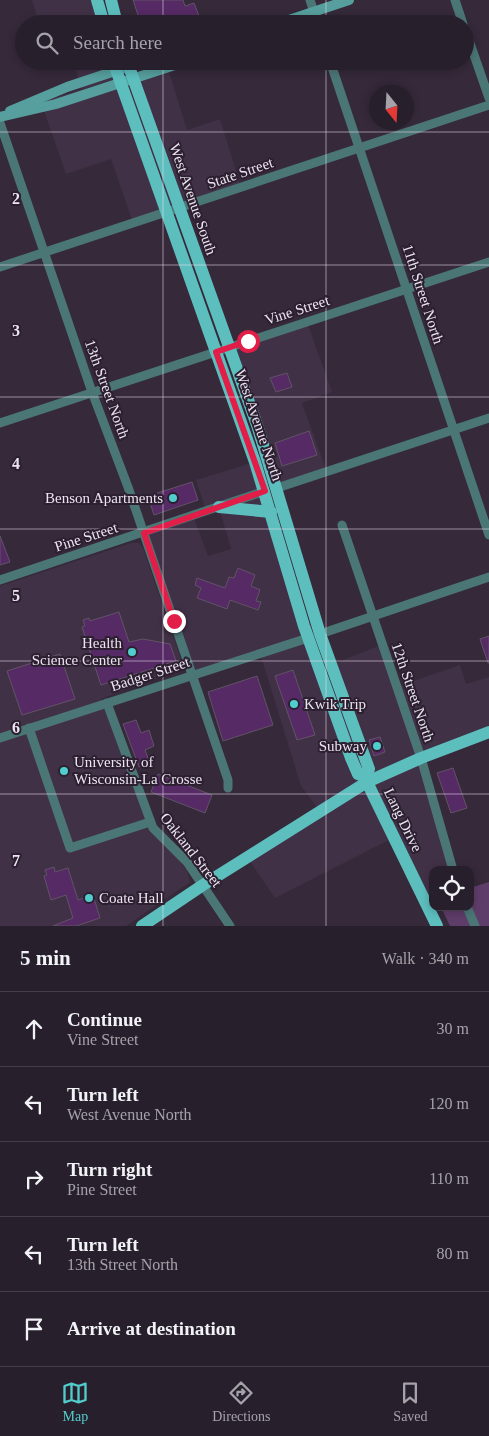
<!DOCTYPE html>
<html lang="en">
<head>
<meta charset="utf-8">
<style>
  body { margin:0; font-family:Georgia,serif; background:#302734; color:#f1f3f6 }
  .controls { position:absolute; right:15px; bottom:15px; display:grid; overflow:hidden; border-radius:10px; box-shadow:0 2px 8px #0003 }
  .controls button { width:45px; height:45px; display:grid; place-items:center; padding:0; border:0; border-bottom:1px solid #443d48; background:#281f2c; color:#f1f3f6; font:25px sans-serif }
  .compass { position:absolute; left:369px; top:85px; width:45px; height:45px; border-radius:50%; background:#281f2c; box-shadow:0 2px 8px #0003; rotate:162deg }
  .stop { position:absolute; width:15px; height:15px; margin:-11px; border:4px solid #e11d48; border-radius:50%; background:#fff }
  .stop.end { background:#e11d48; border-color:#fff; box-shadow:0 1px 5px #0008 }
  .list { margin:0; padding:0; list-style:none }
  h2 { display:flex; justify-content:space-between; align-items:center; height:65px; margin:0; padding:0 20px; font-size:21px }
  h2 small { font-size:16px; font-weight:400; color:#a5a2a9 }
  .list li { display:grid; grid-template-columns:32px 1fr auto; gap:15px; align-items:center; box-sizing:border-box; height:75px; padding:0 20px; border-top:1px solid #443d48 }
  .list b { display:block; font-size:19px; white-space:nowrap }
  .list p { margin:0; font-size:16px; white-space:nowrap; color:#a5a2a9 }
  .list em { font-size:16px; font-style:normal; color:#a5a2a9 }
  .icon { flex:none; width:28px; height:28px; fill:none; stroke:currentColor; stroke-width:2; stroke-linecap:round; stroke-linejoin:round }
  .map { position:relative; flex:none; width:489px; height:926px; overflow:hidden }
  .search { position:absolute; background:#281f2c; box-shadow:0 2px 8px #0003; left:15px; right:15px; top:15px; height:55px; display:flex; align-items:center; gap:12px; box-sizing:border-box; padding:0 18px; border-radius:28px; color:#a5a2a9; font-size:19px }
  .sheet { height:440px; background:#281f2c }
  nav { display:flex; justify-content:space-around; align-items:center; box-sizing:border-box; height:70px; border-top:1px solid #443d48; background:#281f2c; font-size:14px; color:#a5a2a9 }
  nav a { display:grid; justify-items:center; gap:2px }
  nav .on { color:#52cdcd }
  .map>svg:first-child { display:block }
  .built { fill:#413147 }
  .green { fill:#5f3d6a }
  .building { fill:#562a65; stroke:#615366 }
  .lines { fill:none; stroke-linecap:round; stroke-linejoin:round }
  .street { stroke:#4b7676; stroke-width:9 }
  .secondary { stroke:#569f9e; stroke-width:10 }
  .primary { stroke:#5dbebe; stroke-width:12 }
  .route { stroke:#e11d48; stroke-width:6 }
  .grid { fill:none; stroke:#ece4f0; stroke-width:1; stroke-opacity:0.55 }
  .poi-dot { fill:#52cdcd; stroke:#2b1f30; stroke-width:2 }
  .labels { text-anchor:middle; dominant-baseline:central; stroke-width:4; stroke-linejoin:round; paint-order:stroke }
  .street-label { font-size:15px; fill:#ece4f0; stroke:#2b1f30 }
  .poi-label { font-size:15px; fill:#ece4f0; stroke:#2b1f30; text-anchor:end }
  .grid-label { font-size:16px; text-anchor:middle; font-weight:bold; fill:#ece4f0; stroke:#2b1f30; stroke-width:4; stroke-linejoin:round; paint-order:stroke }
</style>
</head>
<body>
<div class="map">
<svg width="489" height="926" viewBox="0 0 489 926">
  <rect width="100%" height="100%" fill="#35293a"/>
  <!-- built -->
  <g class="built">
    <polygon points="32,0 92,0 98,24 39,24"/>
    <polygon points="73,61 108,61 116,90 169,72 187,130 220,119 241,187 133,223 111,159 66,174 41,102 82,89"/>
    <polygon points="307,322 332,392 302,403 327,472 277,488 228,348"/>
    <polygon points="255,462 296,596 336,698 331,665 381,645 396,687 460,665 466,684 489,677 489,732 421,758 449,870 433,870 433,899 425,902 393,838 275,898 247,857 319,810 301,786 260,653 193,674 144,533 193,515 208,556 231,549 219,507 206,511 196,480"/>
    <polygon points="131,543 139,543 143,548 184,668 101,699 150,832 179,860 187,871 190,882 126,926 0,926 0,586"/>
  </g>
  <!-- green -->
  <polygon class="green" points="489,882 489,926 450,926 441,907 470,907 470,888"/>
  <!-- building -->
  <g class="building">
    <polygon points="133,0 183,0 185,6 194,3 199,16 176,24 141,24"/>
    <polygon points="287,373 292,387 276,392 270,378"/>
    <polygon points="309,431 317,455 282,466 275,443"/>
    <polygon points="192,482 198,500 154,515 148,496"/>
    <polygon points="0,536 10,562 0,565"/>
    <polygon points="238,568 255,575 251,586 260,590 256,601 261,602 258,610 230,600 227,609 197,598 201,588 195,585 197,578 225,588 229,577 234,578"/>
    <polygon points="119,612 129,642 143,639 170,644 176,661 101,685 82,627 85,626 83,620 89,618 90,621"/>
    <polygon points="489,636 489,663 488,663 480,639"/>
    <polygon points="60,654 75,699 22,715 7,671"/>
    <polygon points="293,670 315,735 297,740 275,676"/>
    <polygon points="257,676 273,725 223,741 208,692"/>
    <polygon points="136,720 141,733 149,730 154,746 145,750 150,763 139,767 123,724"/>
    <polygon points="380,737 385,752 374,756 369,740"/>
    <polygon points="453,768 467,808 451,813 437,773"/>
    <polygon points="158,774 212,795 205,813 151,792"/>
    <polygon points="54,867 55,872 68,868 78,900 93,895 100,918 76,926 53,926 73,918 66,895 51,900 44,876 47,875 45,870"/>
  </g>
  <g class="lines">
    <!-- street -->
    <g class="street">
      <polyline points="310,0 318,24"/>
      <polyline points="455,0 463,24"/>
      <polyline points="465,29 489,98"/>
      <polyline points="330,61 489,535"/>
      <polyline points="0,123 92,392 128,487 228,780 228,788"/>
      <polyline points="0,267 489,105"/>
      <polyline points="0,423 489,262"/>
      <polyline points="277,488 489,418"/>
      <polyline points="342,525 421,758 453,870"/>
      <polyline points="0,580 265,491"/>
      <polyline points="320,634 489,577"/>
      <polyline points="107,703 153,828 187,862 230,926"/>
      <polyline points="29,728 70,848 150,822"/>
      <polyline points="0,738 308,638"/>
      <polyline points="467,907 475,926"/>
    </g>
    <!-- secondary -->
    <g class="secondary">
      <polyline points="277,24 349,0"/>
      <polyline points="10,111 67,87 145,61"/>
      <polyline points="0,117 56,104 187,61"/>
    </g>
    <!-- primary -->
    <g class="primary">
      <polyline points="97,0 104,24"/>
      <polyline points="111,0 117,24"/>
      <polyline points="113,61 255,462 304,626 351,758 358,774 364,776 437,926"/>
      <polyline points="127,61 257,425 320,634 369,769 364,776"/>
      <polyline points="219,507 271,512"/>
      <polyline points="142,926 203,885 367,782 421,758 489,732"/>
    </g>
  </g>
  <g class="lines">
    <!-- route -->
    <polyline class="route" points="174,621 144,533 265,491 216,352 248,341"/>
  </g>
  <!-- grid -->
  <path class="grid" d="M163 0V24M326 0V24M163 61V926M326 61V926M0 132H489M0 265H489M0 397H489M0 529H489M0 661H489M0 794H489"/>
  <!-- markers -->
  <g class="poi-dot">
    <circle cx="173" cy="498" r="5"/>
    <circle cx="132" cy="652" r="5"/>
    <circle cx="294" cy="704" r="5"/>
    <circle cx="377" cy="746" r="5"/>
    <circle cx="64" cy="771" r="5"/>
    <circle cx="89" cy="898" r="5"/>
  </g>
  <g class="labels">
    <!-- street labels -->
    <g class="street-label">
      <text transform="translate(240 173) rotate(-19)">State Street</text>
      <text transform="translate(193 199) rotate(71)">West Avenue South</text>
      <text transform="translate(423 294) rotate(72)">11th Street North</text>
      <text transform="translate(297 310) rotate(-18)">Vine Street</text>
      <text transform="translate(107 389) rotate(70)">13th Street North</text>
      <text transform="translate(259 425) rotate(71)">West Avenue North</text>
      <text transform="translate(86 537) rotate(-18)">Pine Street</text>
      <text transform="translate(150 674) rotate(-18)">Badger Street</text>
      <text transform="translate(413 692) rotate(71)">12th Street North</text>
      <text transform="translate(403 820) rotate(64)">Lang Drive</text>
      <text transform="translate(191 850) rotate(52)">Oakland Street</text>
    </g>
    <!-- poi labels -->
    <g class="poi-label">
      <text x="163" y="498">Benson Apartments</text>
      <text x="122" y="643">Health<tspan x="122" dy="17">Science Center</tspan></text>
      <text x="304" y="704" text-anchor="start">Kwik Trip</text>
      <text x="367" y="746">Subway</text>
      <text x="74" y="762" text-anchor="start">University of<tspan x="74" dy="17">Wisconsin-La Crosse</tspan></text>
      <text x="99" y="898" text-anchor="start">Coate Hall</text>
    </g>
  </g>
  <g class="grid-label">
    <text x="16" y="204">2</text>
    <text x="16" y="336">3</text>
    <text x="16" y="469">4</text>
    <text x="16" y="601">5</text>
    <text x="16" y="733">6</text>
    <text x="16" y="866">7</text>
  </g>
</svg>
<div class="controls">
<button><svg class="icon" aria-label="locate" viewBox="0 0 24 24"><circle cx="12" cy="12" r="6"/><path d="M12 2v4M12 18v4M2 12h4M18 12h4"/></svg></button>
</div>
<svg class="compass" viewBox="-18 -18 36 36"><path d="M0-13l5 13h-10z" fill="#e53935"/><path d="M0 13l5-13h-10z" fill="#a5a2a9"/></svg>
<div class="stop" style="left:248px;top:341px"></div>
<div class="stop end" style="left:174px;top:621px"></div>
<div class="search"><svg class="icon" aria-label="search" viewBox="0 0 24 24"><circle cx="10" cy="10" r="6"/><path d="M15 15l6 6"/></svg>Search here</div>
</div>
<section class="sheet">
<h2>5 min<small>Walk · 340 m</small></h2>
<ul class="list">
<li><svg class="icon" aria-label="ahead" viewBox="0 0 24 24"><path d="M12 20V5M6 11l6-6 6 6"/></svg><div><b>Continue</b><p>Vine Street</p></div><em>30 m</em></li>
<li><svg class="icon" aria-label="left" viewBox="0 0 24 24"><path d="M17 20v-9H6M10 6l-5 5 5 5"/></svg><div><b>Turn left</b><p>West Avenue North</p></div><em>120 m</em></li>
<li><svg class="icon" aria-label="right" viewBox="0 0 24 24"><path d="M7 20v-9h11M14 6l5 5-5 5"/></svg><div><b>Turn right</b><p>Pine Street</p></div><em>110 m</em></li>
<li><svg class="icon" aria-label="left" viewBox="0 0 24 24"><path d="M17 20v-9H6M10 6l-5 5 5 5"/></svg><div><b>Turn left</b><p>13th Street North</p></div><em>80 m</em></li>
<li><svg class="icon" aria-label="arrive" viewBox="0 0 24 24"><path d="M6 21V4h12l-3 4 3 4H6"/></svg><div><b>Arrive at destination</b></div></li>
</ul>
</section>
<nav>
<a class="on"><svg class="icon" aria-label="map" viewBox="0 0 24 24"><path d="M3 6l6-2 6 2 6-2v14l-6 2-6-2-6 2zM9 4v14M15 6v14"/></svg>Map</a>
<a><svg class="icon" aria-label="directions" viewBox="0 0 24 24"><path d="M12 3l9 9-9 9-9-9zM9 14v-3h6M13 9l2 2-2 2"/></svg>Directions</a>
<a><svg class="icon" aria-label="saved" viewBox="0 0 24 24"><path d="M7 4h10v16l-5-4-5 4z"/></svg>Saved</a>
</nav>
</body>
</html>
